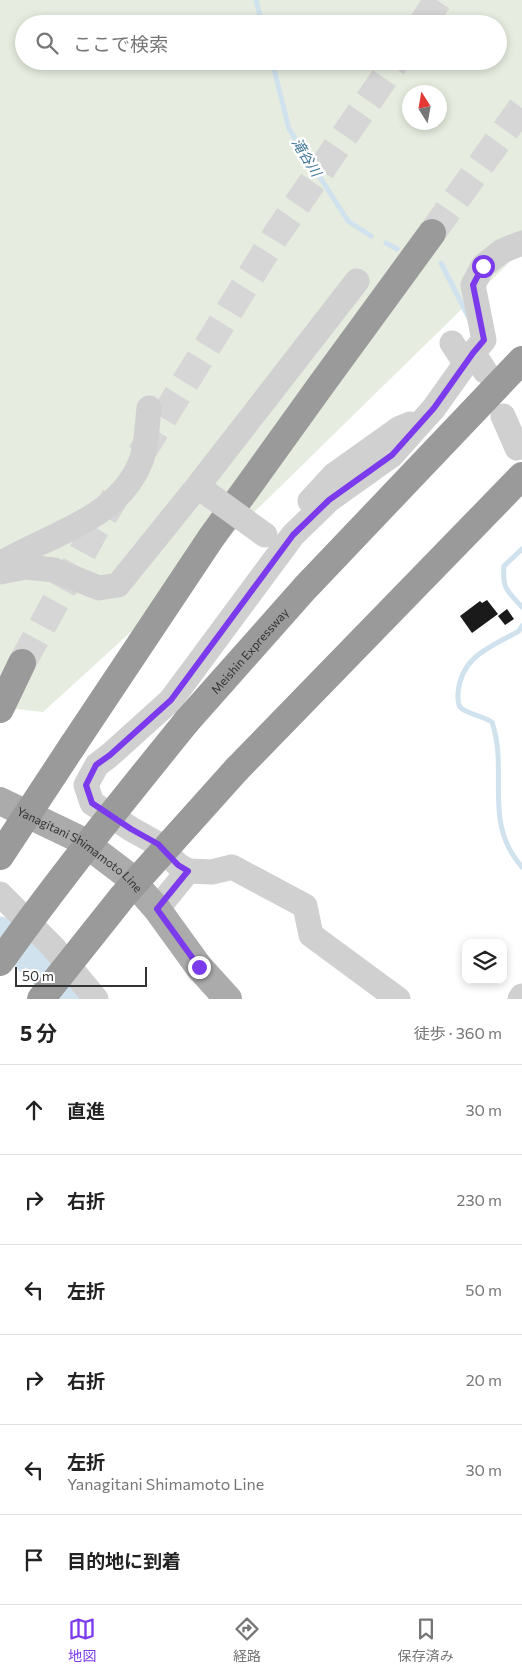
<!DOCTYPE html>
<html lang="ja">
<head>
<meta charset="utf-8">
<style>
  body { margin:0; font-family:Commissioner,"Noto Sans JP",sans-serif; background:#f2f2f2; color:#222 }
  .controls { position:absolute; right:15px; bottom:15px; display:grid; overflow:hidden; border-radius:10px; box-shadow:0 2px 8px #0003 }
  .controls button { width:45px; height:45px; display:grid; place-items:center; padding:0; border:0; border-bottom:1px solid #e0e0e0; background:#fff; color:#222; font:25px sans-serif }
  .compass { position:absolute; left:402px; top:85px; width:45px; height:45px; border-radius:50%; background:#fff; box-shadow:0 2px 8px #0003; rotate:349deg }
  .scale { position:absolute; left:15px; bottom:12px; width:132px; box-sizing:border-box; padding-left:5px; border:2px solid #333; border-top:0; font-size:14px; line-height:18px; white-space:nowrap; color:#333; -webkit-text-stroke:4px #fff; paint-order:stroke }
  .stop { position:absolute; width:15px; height:15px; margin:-11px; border:4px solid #7c3aed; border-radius:50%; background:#fff }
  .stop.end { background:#7c3aed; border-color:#fff; box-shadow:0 1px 5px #0008 }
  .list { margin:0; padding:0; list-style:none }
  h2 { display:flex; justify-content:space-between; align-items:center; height:65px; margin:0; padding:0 20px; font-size:21px }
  h2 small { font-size:16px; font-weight:400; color:#767676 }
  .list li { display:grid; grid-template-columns:32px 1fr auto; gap:15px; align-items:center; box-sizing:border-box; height:90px; padding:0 20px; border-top:1px solid #e0e0e0 }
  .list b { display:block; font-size:19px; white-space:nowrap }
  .list p { margin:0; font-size:16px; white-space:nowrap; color:#767676 }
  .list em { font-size:16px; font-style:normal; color:#767676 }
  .icon { flex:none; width:28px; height:28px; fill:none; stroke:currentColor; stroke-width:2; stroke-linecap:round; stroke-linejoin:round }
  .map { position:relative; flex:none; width:522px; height:999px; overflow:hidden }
  .search { position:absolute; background:#fff; box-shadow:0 2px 8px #0003; left:15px; right:15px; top:15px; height:55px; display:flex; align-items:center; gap:12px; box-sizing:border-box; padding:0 18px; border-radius:28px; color:#767676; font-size:19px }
  .sheet { height:605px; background:#fff }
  nav { display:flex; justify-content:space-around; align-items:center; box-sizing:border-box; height:70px; border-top:1px solid #e0e0e0; background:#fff; font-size:14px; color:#767676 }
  nav a { display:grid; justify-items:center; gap:2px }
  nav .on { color:#7c3aed }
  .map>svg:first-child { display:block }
  .green { fill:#e6ecdf; fill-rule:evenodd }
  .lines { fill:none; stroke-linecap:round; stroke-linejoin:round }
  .stream { stroke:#cfe2ee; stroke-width:5 }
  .river { stroke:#cfe2ee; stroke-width:31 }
  .building { fill:#1a1a1a }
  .highway-tunnel { stroke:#d6d6d6; stroke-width:28; stroke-dasharray:28 14; stroke-linecap:butt }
  .minor { stroke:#d0d0d0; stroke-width:25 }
  .major { stroke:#ababab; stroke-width:28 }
  .highway { stroke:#9a9a9a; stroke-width:28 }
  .minor-bridge { stroke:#d0d0d0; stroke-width:25 }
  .highway-bridge { stroke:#9a9a9a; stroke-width:28 }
  .route { stroke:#7c3aed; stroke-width:6 }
  .labels { text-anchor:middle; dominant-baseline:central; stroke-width:5; stroke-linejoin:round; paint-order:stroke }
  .street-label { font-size:12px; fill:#333; stroke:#fff }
  .water-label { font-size:14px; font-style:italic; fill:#3f7597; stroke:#fff }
</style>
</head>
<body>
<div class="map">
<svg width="522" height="999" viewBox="0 0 522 999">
  <rect width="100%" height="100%" fill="#fff"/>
  <!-- green -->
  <path class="green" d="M0 0H522V250L144 620 43 712 0 707ZM24 24H498V61H24ZM410 92H440V122H410Z"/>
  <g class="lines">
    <!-- stream -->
    <g class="stream">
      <polyline points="256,0 262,24"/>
      <polyline points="272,61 289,129 348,221 371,236"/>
      <polyline points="386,243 397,249"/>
      <polyline points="441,263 469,318"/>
      <path d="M522 549 504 566C502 588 507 591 522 607"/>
      <path d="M522 626 519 631C491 647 461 656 458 693 458 698 457 704 461 708 466 713 484 717 492 722 509 773 482 822 522 867"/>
    </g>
    <!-- river -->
    <polyline class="river" points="0,932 64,991 70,999"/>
  </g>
  <!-- building -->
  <g class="building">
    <polygon points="487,600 498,614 472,633 460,616 480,601 482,603"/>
    <polygon points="507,609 514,619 505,625 498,616"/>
  </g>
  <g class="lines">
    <!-- highway-tunnel -->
    <g class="highway-tunnel">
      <polyline points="422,24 438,0"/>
      <polyline points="432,233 522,107"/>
      <polyline points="141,454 276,235 396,61"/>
      <polyline points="22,663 92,535 115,497"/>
    </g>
    <!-- minor -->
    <g class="minor">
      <polyline points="452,343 465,363"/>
      <polyline points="485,371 473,353 484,340 473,285 483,266 502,251 522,243"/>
      <polyline points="503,416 517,448"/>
      <polyline points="310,501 334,475 400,428 410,424"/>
      <path d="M0 564C49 534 118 520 141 461 147 445 147 425 149 408"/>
      <polyline points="0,572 26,567 54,570 99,588 118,585 197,487 357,281"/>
      <polyline points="188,871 212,872 232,867 305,906 311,935 398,999"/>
      <polyline points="0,894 53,947 96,999"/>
      <polyline points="157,909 188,871 178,865 158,844 131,829 92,803 86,785 97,765 110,755 171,700 293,535 329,500 392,455 434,408 473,353"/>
      <polyline points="520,999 522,996"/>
    </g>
    <!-- major -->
    <path class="major" id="s1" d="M0 801 81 840 127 875 157 909 199 967 228 999"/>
    <!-- highway -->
    <g class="highway">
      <polyline points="0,709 22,663"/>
      <path id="s2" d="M187 721 305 588 522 360"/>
      <polyline points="73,745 211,538 321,385 432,233"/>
      <polyline points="237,769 522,476"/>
    </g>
    <!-- minor-bridge -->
    <polyline class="minor-bridge" points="204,491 265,535"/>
    <!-- highway-bridge -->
    <g class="highway-bridge">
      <polyline points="0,856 73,745"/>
      <path d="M0 962C59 879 123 800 187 721"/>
      <polyline points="41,999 123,896 237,769"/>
    </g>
  </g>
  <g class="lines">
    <!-- route -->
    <polyline class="route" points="199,967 157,909 188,871 178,865 158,844 131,829 92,803 86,785 96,765 110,755 171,700 293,535 329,500 392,455 434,408 473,353 484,340 473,285 483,266"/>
  </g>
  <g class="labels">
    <!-- street labels -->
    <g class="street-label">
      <text stroke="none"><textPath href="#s2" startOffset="94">Meishin Expressway</textPath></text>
      <text stroke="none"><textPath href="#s1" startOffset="94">Yanagitani Shimamoto Line</textPath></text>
    </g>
    <!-- water labels -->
    <g class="water-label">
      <text transform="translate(307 157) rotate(58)">滝谷川</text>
    </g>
  </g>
</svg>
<div class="controls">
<button><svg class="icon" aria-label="layers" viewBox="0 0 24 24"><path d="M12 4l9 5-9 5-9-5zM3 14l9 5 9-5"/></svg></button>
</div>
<svg class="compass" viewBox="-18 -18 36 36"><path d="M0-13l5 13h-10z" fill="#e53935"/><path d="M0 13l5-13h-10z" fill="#767676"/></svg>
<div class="scale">50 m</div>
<div class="stop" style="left:483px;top:266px"></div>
<div class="stop end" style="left:199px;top:967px"></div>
<div class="search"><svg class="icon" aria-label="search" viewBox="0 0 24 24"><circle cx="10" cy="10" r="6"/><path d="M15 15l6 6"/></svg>ここで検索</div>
</div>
<section class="sheet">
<h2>5 分<small>徒歩 · 360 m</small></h2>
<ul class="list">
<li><svg class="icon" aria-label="ahead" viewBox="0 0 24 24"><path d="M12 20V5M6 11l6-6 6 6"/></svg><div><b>直進</b></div><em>30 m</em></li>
<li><svg class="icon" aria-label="right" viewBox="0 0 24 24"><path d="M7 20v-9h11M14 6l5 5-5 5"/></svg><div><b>右折</b></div><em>230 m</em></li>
<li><svg class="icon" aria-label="left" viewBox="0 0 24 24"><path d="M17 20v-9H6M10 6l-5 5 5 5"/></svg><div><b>左折</b></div><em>50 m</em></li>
<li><svg class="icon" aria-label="right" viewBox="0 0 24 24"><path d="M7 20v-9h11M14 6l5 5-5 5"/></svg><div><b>右折</b></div><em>20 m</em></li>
<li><svg class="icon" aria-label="left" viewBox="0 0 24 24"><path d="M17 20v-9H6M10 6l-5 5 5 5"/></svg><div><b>左折</b><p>Yanagitani Shimamoto Line</p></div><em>30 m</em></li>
<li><svg class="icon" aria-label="arrive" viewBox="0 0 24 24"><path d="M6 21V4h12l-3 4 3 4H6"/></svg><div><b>目的地に到着</b></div></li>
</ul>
</section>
<nav>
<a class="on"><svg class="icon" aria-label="map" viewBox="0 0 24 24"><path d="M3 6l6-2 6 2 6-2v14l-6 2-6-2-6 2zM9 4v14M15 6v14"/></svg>地図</a>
<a><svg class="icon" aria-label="directions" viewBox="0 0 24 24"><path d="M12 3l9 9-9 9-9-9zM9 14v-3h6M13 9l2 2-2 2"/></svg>経路</a>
<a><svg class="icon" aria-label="saved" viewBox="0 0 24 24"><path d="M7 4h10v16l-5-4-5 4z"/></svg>保存済み</a>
</nav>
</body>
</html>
